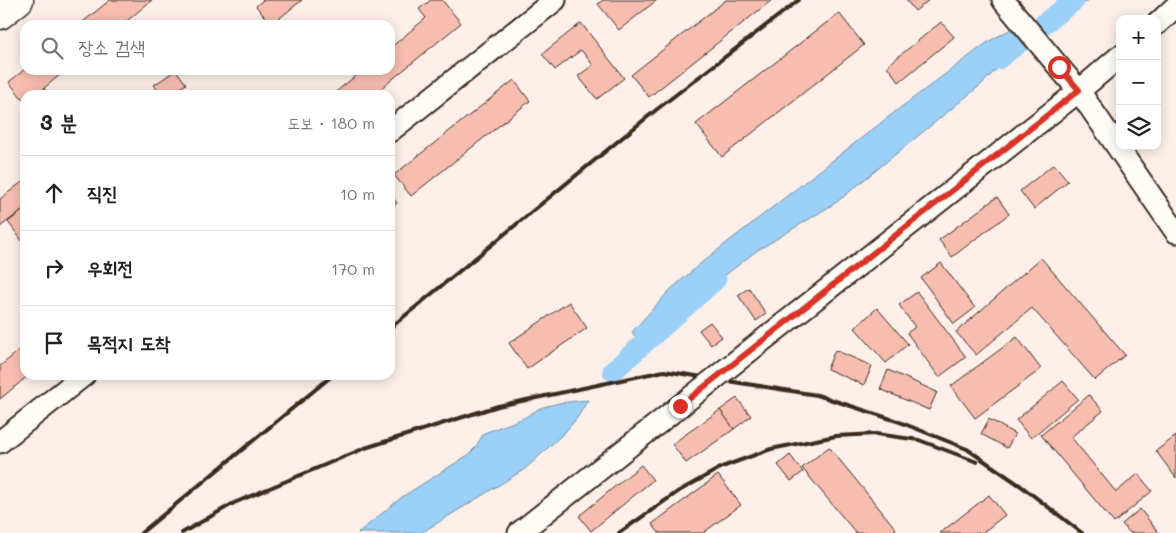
<!DOCTYPE html>
<html lang="ko">
<head>
<meta charset="utf-8">
<style>
  body { margin:0; font-family:Mali,"Poor Story",sans-serif; background:#f2f2f2; color:#202124 }
  .controls { position:absolute; right:15px; top:15px; display:grid; overflow:hidden; border-radius:10px; box-shadow:0 2px 12px #0003 }
  .controls button { width:45px; height:45px; display:grid; place-items:center; padding:0; border:0; border-bottom:1px solid #e0e0e0; background:#fff; color:#202124; font:25px sans-serif }
  .stop { position:absolute; width:15px; height:15px; margin:-11px; border:4px solid #d93025; border-radius:50%; background:#fff }
  .stop.end { background:#d93025; border-color:#fff; box-shadow:0 1px 5px #0008 }
  .list { margin:0; padding:0; list-style:none }
  h2 { display:flex; justify-content:space-between; align-items:center; height:65px; margin:0; padding:0 20px; font-size:21px }
  h2 small { font-size:16px; font-weight:400; color:#757577 }
  .list li { display:grid; grid-template-columns:32px 1fr auto; gap:15px; align-items:center; box-sizing:border-box; height:75px; padding:0 20px; border-top:1px solid #e0e0e0 }
  .list b { display:block; font-size:19px; white-space:nowrap }
  .list em { font-size:16px; font-style:normal; color:#757577 }
  .icon { flex:none; width:28px; height:28px; fill:none; stroke:currentColor; stroke-width:2; stroke-linecap:round; stroke-linejoin:round }
  .map { position:relative; flex:none; width:1176px; height:533px; overflow:hidden }
  .search { position:absolute; background:#fff; box-shadow:0 2px 12px #0003; left:20px; top:20px; width:375px; height:55px; display:flex; align-items:center; gap:12px; box-sizing:border-box; padding:0 18px; border-radius:15px; color:#757577; font-size:19px }
  .panel { position:absolute; background:#fff; box-shadow:0 2px 12px #0003; left:20px; top:90px; width:375px; height:290px; border-radius:15px }
  .map>svg:first-child { display:block }
  .water { fill:#9bd0f9; stroke:#758ea1 }
  .lines { fill:none; stroke-linecap:round; stroke-linejoin:round }
  .canal { stroke:#9bd0f9; stroke-width:21 }
  .building { fill:#f7bdb1; stroke:#3b2a1e }
  .minor-casing { stroke:#3b2a1e; stroke-width:25 }
  .major-casing { stroke:#3b2a1e; stroke-width:31 }
  .minor { stroke:#fdfcf7; stroke-width:21 }
  .major { stroke:#fdfcf7; stroke-width:28 }
  .rail { stroke:#3b2a1e; stroke-width:4 }
  .minor-bridge-casing { stroke:#3b2a1e; stroke-width:25; stroke-linecap:butt }
  .minor-bridge { stroke:#fdfcf7; stroke-width:21 }
  .route { stroke:#d93025; stroke-width:6 }
</style>
</head>
<body>
<div class="map">
<svg width="1176" height="533" viewBox="0 0 1176 533">
  <rect width="100%" height="100%" fill="#fcefe9"/>
  <filter id="ink" filterUnits="userSpaceOnUse"><feTurbulence type="fractalNoise" baseFrequency=".02" numOctaves="2"/><feDisplacementMap in="SourceGraphic" scale="10" xChannelSelector="R" yChannelSelector="G"/><feConvolveMatrix kernelMatrix="1 2 1 2 8 2 1 2 1" color-interpolation-filters="sRGB"/></filter>
  <g filter="url(#ink)">
    <!-- water -->
    <g class="water">
      <polygon points="1057,0 1089,0 1069,13"/>
      <polygon points="1011,29 1022,43 983,83 837,202 755,252 669,319 641,345 632,332 670,290 706,259 900,108 988,42"/>
      <polygon points="588,400 577,418 565,432 525,469 421,533 358,533 402,497 468,455 475,448 484,433 524,418 540,408 559,403"/>
    </g>
    <g class="lines">
      <!-- canal -->
      <g class="canal">
        <polyline points="998,59 1075,0"/>
        <polyline points="613,371 716,279"/>
      </g>
    </g>
    <!-- building -->
    <g class="building">
      <polygon points="110,0 152,0 122,25 79,25"/>
      <polygon points="263,0 302,0 271,25 256,6"/>
      <polygon points="431,0 442,0 461,23 373,95 332,95 363,70 390,70 390,48 426,18 419,9"/>
      <polygon points="603,0 657,0 619,30 598,4"/>
      <polygon points="726,0 772,0 649,97 631,75"/>
      <polygon points="906,0 929,0 915,11"/>
      <polygon points="839,13 864,45 722,157 696,124"/>
      <polygon points="941,22 954,37 899,82 887,66"/>
      <polygon points="581,23 624,78 597,99 578,76 593,65 581,50 555,70 542,54"/>
      <polygon points="25,69 25,70 66,70 44,88 48,95 25,95 25,102 9,82"/>
      <polygon points="176,70 186,84 170,95 161,95 154,85"/>
      <polygon points="514,80 530,101 411,196 394,175"/>
      <polygon points="1054,164 1068,181 1034,209 1020,191"/>
      <polygon points="22,182 25,186 25,208 0,227 0,199"/>
      <polygon points="390,194 397,203 390,209"/>
      <polygon points="997,197 1009,214 952,257 939,240"/>
      <polygon points="22,211 25,215 25,240 23,242 8,222"/>
      <polygon points="1041,258 1125,355 1095,380 1032,308 976,355 956,332"/>
      <polygon points="941,263 975,308 954,324 921,278"/>
      <polygon points="749,288 766,314 756,321 738,295"/>
      <polygon points="917,292 966,357 939,377 907,333 915,327 899,305"/>
      <polygon points="569,302 587,328 527,369 509,343"/>
      <polygon points="877,308 908,344 886,363 855,328"/>
      <polygon points="710,322 722,337 711,345 699,330"/>
      <polygon points="1017,337 1041,369 975,418 951,386"/>
      <polygon points="25,346 25,375 29,375 0,399 0,366"/>
      <polygon points="835,350 872,366 864,385 827,369"/>
      <polygon points="888,370 937,392 929,410 880,389"/>
      <polygon points="1063,381 1078,399 1031,438 1016,420"/>
      <polygon points="1089,395 1103,411 1071,437 1116,492 1138,474 1152,491 1114,523 1041,435"/>
      <polygon points="737,398 751,416 734,429 720,410"/>
      <polygon points="720,410 734,429 686,463 672,444"/>
      <polygon points="989,419 1015,434 1007,448 981,434"/>
      <polygon points="1176,436 1176,478 1156,451"/>
      <polygon points="829,447 896,529 891,533 856,533 802,468"/>
      <polygon points="790,455 803,472 791,481 778,465"/>
      <polygon points="641,465 653,480 591,531 579,516"/>
      <polygon points="718,475 741,505 703,533 659,533 652,524"/>
      <polygon points="989,495 1005,515 982,533 940,533"/>
      <polygon points="1140,509 1159,533 1130,533 1122,524"/>
    </g>
    <g class="lines">
      <defs>
        <g id="minor">
          <polyline points="1003,0 1079,91 1176,232"/>
          <polyline points="1157,24 1176,6"/>
          <polyline points="390,131 555,0"/>
          <polyline points="748,352 1079,91 1120,56"/>
          <polyline points="0,442 84,375"/>
          <polyline points="519,533 680,406"/>
        </g>
        <polyline id="major" points="0,15 19,0"/>
      </defs>
      <!-- minor casing -->
      <use href="#minor" class="minor-casing"/>
      <!-- major casing -->
      <use href="#major" class="major-casing"/>
      <!-- minor -->
      <use href="#minor" class="minor"/>
      <!-- major -->
      <use href="#major" class="major"/>
      <!-- rail -->
      <g class="rail">
        <polyline points="390,328 656,110 799,0"/>
        <polyline points="141,533 333,375"/>
        <polyline points="182,533 234,503 365,448 498,406 664,371 817,395 897,421 967,449 1021,486 1082,533"/>
        <polyline points="619,533 679,491 722,467 771,449 836,436 876,434 919,440 977,462"/>
      </g>
      <defs>
        <polyline id="minor-bridge" points="680,406 748,352"/>
      </defs>
      <!-- minor-bridge casing -->
      <use href="#minor-bridge" class="minor-bridge-casing"/>
      <!-- minor-bridge -->
      <use href="#minor-bridge" class="minor-bridge"/>
    </g>
  </g>
  <g class="lines" filter="url(#ink)">
    <!-- route -->
    <polyline class="route" points="680,406 1079,90 1059,67"/>
  </g>
</svg>
<div class="controls">
<button>+</button>
<button>−</button>
<button><svg class="icon" aria-label="layers" viewBox="0 0 24 24"><path d="M12 4l9 5-9 5-9-5zM3 14l9 5 9-5"/></svg></button>
</div>
<div class="stop" style="left:1059px;top:67px"></div>
<div class="stop end" style="left:680px;top:406px"></div>
<div class="search"><svg class="icon" aria-label="search" viewBox="0 0 24 24"><circle cx="10" cy="10" r="6"/><path d="M15 15l6 6"/></svg>장소 검색</div>
<section class="panel">
<h2>3 분<small>도보 · 180 m</small></h2>
<ul class="list">
<li><svg class="icon" aria-label="ahead" viewBox="0 0 24 24"><path d="M12 20V5M6 11l6-6 6 6"/></svg><div><b>직진</b></div><em>10 m</em></li>
<li><svg class="icon" aria-label="right" viewBox="0 0 24 24"><path d="M7 20v-9h11M14 6l5 5-5 5"/></svg><div><b>우회전</b></div><em>170 m</em></li>
<li><svg class="icon" aria-label="arrive" viewBox="0 0 24 24"><path d="M6 21V4h12l-3 4 3 4H6"/></svg><div><b>목적지 도착</b></div></li>
</ul>
</section>
</div>
</body>
</html>
